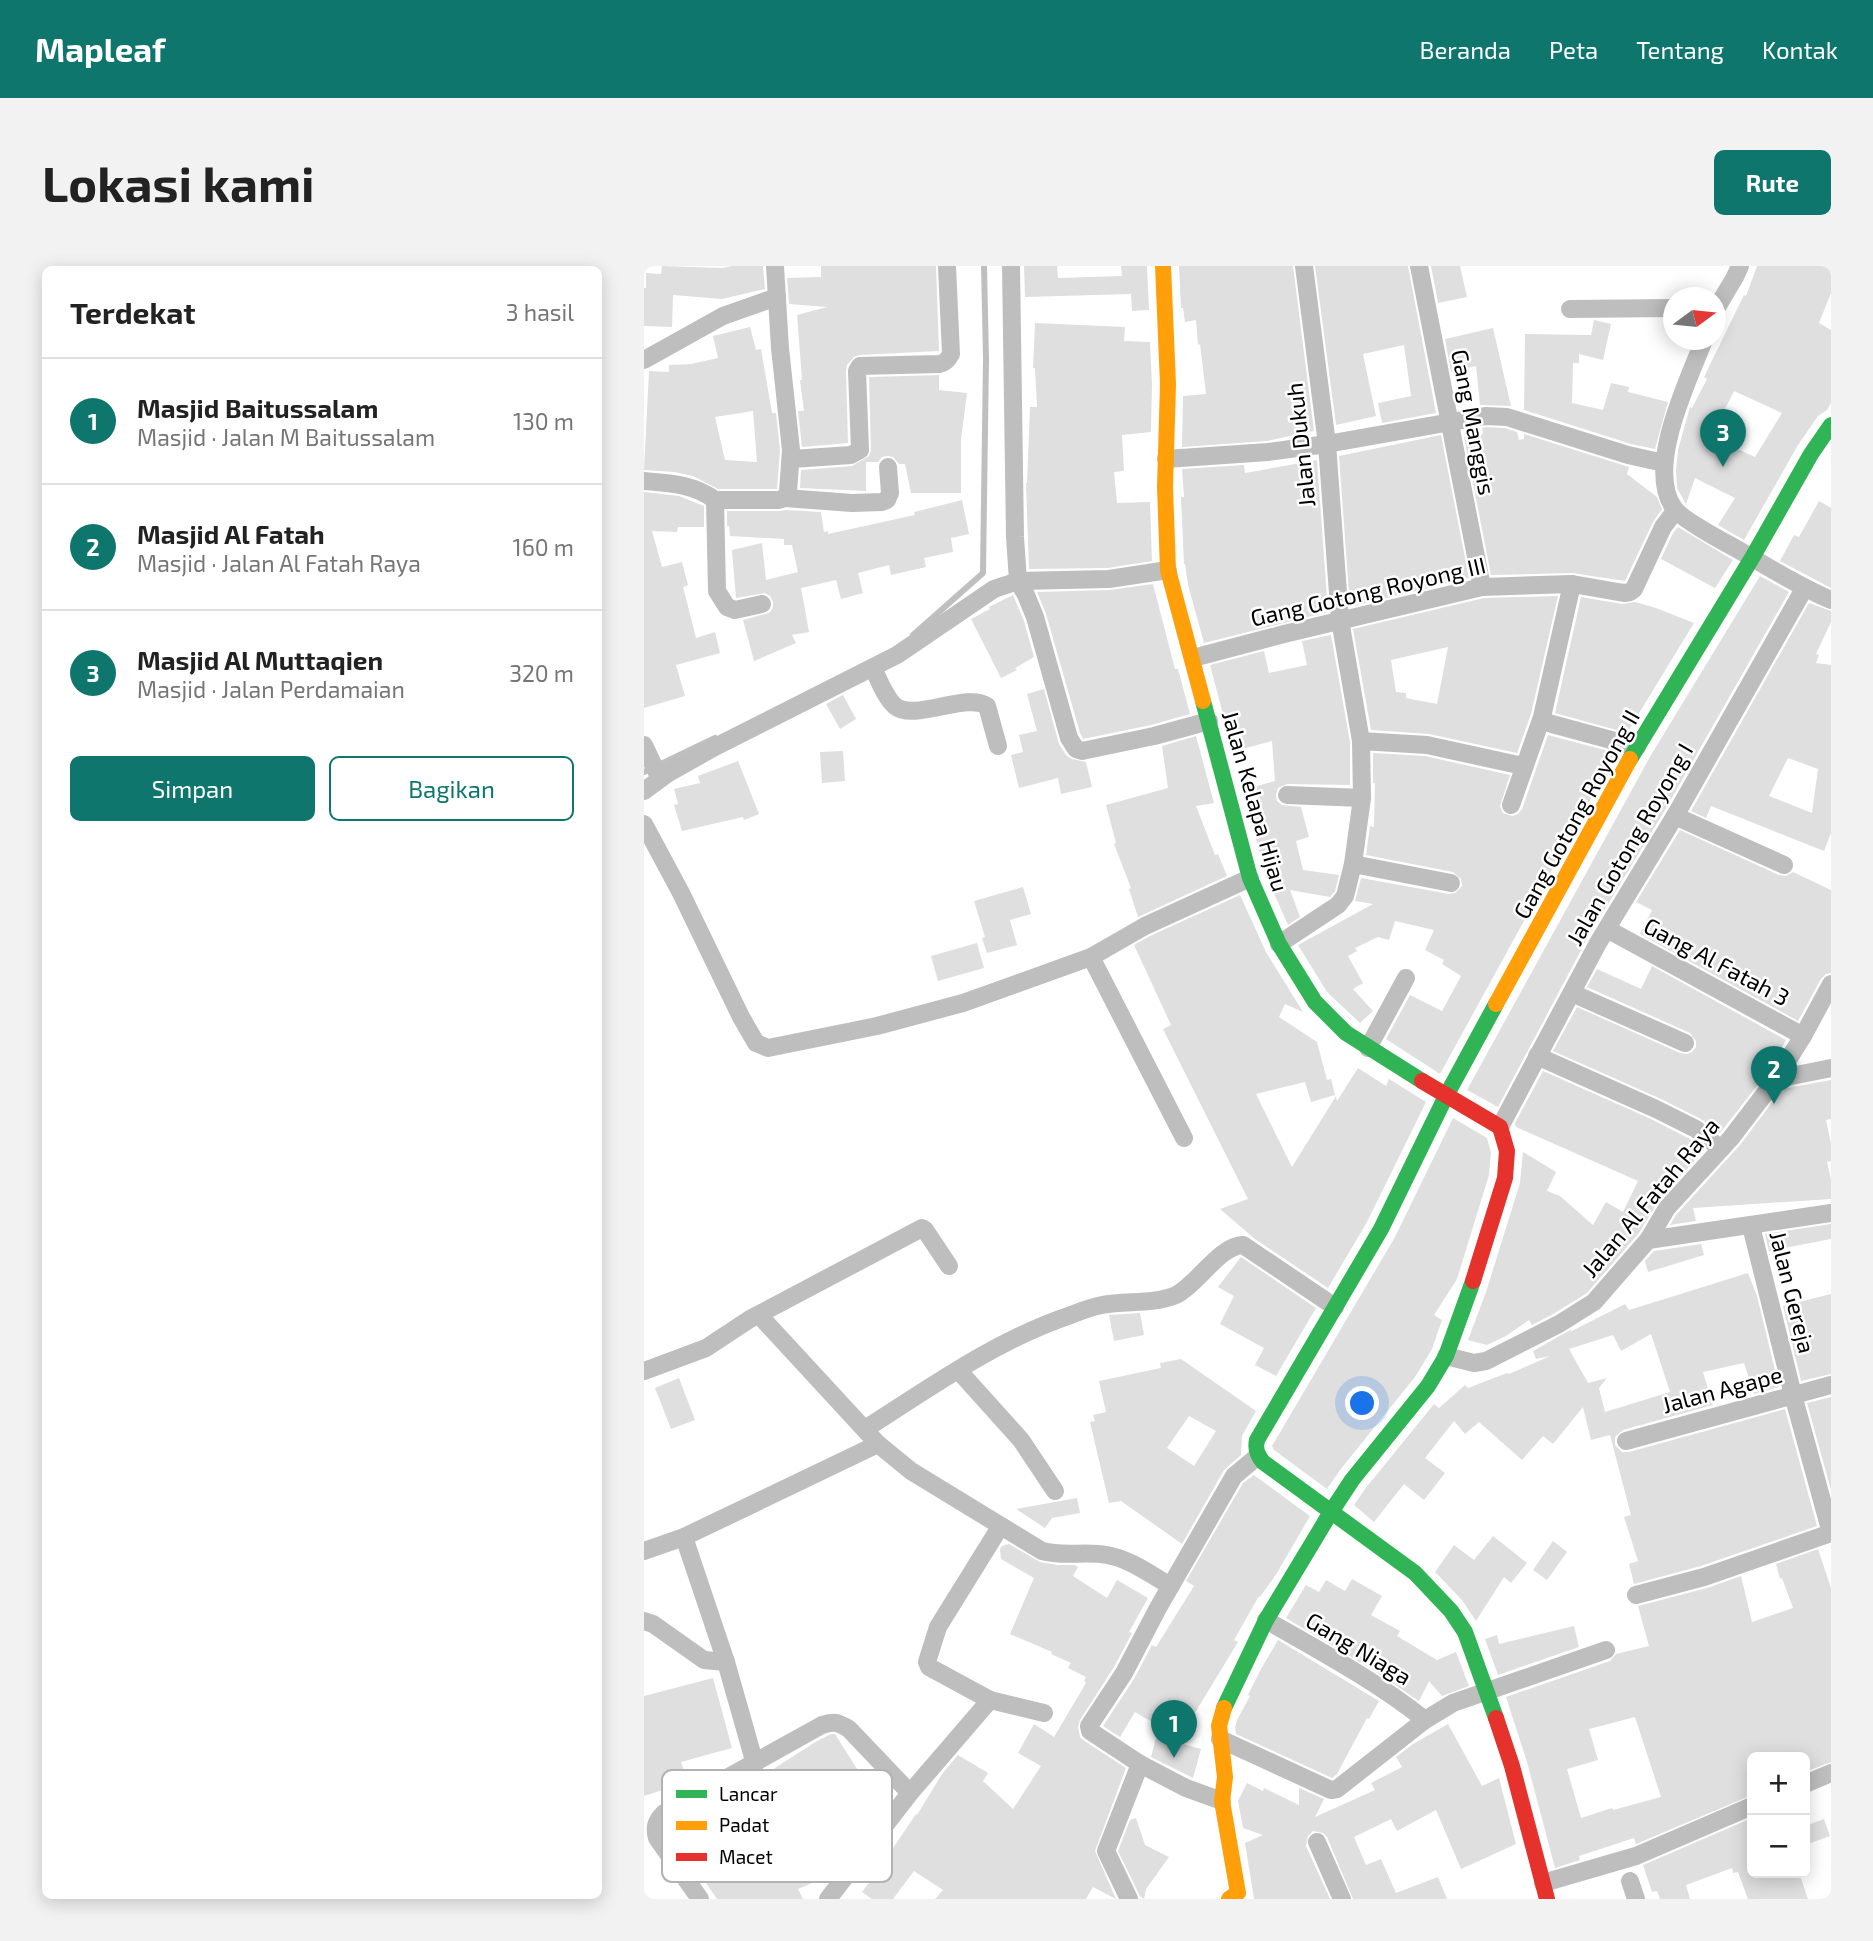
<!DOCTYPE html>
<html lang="id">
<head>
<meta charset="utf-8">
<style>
  body { margin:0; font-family:"Exo 2",sans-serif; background:#f2f2f2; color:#222 }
  .controls { position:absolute; right:21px; bottom:21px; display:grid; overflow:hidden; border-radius:10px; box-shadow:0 4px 18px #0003 }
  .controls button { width:63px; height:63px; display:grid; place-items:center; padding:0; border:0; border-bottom:2px solid #e0e0e0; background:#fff; color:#222; font:35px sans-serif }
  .compass { position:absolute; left:1019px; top:21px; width:63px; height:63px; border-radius:50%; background:#fff; box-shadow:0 4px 18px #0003; rotate:75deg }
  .you { position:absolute; left:719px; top:1138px; width:24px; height:24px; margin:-18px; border:5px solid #fff; border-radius:50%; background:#1a73e8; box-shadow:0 0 0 10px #1a73e833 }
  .badge { display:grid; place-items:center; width:46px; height:46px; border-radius:50%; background:#0f766e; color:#fff; font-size:23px; font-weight:700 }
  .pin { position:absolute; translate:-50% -58px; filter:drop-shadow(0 2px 4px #0008) }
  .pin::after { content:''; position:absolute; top:37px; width:24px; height:21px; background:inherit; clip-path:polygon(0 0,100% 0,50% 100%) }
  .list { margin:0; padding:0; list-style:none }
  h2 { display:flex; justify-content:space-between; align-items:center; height:91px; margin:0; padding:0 28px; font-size:30px }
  h2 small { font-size:23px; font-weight:400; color:#767676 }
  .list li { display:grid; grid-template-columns:46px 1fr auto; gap:21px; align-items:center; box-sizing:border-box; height:126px; padding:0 28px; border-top:2px solid #e0e0e0 }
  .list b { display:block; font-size:26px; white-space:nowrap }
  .list p { margin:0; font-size:23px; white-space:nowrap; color:#767676 }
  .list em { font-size:23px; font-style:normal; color:#767676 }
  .actions { display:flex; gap:14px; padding:21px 28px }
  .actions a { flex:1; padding:16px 0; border:2px solid #0f766e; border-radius:10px; text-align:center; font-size:24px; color:#0f766e }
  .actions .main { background:#0f766e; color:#fff }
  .map { position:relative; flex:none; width:1187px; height:1633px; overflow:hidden; border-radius:10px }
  header { display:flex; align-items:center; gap:42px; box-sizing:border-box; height:98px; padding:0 35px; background:#0f766e; color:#fff }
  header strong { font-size:33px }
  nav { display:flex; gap:38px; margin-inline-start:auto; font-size:24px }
  .intro { display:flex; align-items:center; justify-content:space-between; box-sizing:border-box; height:168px; padding:0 42px }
  h1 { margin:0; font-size:49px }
  .button { padding:18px 32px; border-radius:10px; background:#0f766e; color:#fff; font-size:24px; font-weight:700 }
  main { display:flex; gap:42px; padding:0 42px }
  aside { flex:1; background:#fff; border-radius:10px; box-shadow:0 4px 18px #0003 }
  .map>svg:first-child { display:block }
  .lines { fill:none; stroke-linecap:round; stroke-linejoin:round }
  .stream { stroke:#bfbfbf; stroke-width:6 }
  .building { fill:#dfdfdf; fill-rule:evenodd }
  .street { stroke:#bebebe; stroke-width:18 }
  .fast { stroke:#30b455; stroke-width:16 }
  .slow { stroke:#ff9f0a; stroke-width:16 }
  .jam { stroke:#e5322d; stroke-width:16 }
  .labels { text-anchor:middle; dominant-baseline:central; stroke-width:5; stroke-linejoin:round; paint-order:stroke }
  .street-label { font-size:23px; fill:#000; stroke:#fff }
  .key { fill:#fff; stroke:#b2b2b2; stroke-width:2 }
  .key-label { font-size:19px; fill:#000 }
</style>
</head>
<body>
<header>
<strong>Mapleaf</strong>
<nav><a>Beranda</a><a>Peta</a><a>Tentang</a><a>Kontak</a></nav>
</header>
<div class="intro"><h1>Lokasi kami</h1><a class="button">Rute</a></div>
<main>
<aside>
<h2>Terdekat<small>3 hasil</small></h2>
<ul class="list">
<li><span class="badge">1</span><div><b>Masjid Baitussalam</b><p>Masjid · Jalan M Baitussalam</p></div><em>130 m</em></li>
<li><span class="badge">2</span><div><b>Masjid Al Fatah</b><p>Masjid · Jalan Al Fatah Raya</p></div><em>160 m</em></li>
<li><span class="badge">3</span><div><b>Masjid Al Muttaqien</b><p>Masjid · Jalan Perdamaian</p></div><em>320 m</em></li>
</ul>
<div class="actions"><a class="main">Simpan</a><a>Bagikan</a></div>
</aside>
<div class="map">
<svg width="1187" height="1633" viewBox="0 0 1187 1633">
  <rect width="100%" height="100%" fill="#fff"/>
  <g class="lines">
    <!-- stream -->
    <g class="stream">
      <polyline points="269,369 339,307 342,92 340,0"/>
      <polyline points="0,506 71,472"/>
    </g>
  </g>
  <!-- building -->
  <g class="building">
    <polygon points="18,0 78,2 88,0 119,0 121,23 78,33 29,29 28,61 0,60 0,22 2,22 2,7 17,8"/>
    <polygon points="177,0 292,0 295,85 216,89 210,91 203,99 202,105 204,177 158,181 154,145 160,145 156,114 158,114 153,49 183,41 145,38 143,12 177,11"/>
    <polygon points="380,0 413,0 414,12 478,10 477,0 503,0 505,44 488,45 487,28 381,31"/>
    <polygon points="535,0 649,0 670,165 623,175 538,181 539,130 562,128 556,78 554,79 552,54 541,56 539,42 537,42"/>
    <polygon points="671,0 764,0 792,147 738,157 734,137 767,130 760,79 719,88 732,150 692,159"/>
    <polygon points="787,0 816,0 823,31 794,37"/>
    <path d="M1113 0H1187V27L1175 57 1187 64V137L1183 144 1174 150 1154 179 1100 274 1074 259 1091 232 1051 212 1042 238 1033 222 1032 205 1034 184 1046 141 1048 142 1063 113 1060 111 1100 29 1102 30ZM1090 125 1138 147 1111 191 1067 171Z"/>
    <polygon points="950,54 967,58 959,94 935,88 935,97 929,97 928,137 959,144 967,117 985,121 984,126 1024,136 1011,183 987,178 880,144 881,68 947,69"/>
    <polygon points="391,57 481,61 480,75 506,76 508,118 507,166 478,169 480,205 470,206 473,237 506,236 508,295 464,302 385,303 382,217 383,217 386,141 393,141 391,102 389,102"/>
    <path d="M106 61 112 84 117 83 128 147H132L136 184 133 223H74L49 210 30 206 0 204 5 105 25 106V99L47 98 74 92 69 70ZM109 145 113 196 81 194 71 151Z"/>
    <polygon points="849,62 867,140 836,139 832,100 807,106 801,73"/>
    <polygon points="295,109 295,124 323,127 317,174 317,227 267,227 261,198 255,198 249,191 244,190 238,191 234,196 222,196 222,225 156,222 157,204 208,200 225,190 227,184 225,111"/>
    <polygon points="842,161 861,162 873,166 875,174 880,173 880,168 985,201 983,208 1013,231 1018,243 1009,256 981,315 928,307 847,309 820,171 839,168 838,162"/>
    <polygon points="797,169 825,312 706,341 695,190"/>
    <polygon points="673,194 684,346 560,377 544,319 541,298 540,298 537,231 540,231 538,203 600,199 601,207"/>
    <polygon points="0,226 35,230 60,240 60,261 34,261 33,266 8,265 18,301 38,296 44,319 39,321 52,372 71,366 76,387 32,399 41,430 0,442"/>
    <polygon points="318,234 325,268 307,272 309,286 280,292 282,301 247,309 245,299 214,307 219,327 197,333 192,314 157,322 165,366 148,369 152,377 110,395 99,354 125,347 129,342 129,336 126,330 121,327 92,332 88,284 118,277 122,314 154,306 148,279 140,279 140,273 86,270 85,260 83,260 83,245 135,245 142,244 177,246 180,266 184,265 184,268 271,249 270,246"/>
    <polygon points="1175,235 1187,242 1187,322 1136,295 1150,269 1155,271"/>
    <polygon points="1034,261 1089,294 1071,322 1017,293 1029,267"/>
    <polygon points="1116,310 1145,326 1021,544 944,671 854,841 823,824 1007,489"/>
    <polygon points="509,318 531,403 534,403 546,448 507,459 439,473 436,467 402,348 393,326 465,324"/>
    <polygon points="369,329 380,355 390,391 371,402 373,404 357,412 327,353 346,343 345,341"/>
    <path d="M914 330 887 448 873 487 785 468 727 464 709 363 840 332ZM804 381 793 438 762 432V427L752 426 747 394Z"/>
    <polygon points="937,331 978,338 991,336 1012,342 1050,357 983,467 911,447"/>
    <path d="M1165 337 1187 345V356L1172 388 1175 389 1172 397 1187 399V567L1180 585 1067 540 1062 552 1047 545ZM1144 492 1174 503 1168 547 1125 530Z"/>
    <polygon points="687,369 706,476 706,519 643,518 634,522 632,529 633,535 638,539 657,541 665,571 652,575 659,604 695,609 691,625 686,631 646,624 656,651 644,659 621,607 599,524 631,515 628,475 594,484 587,455 581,456 566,399 620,385 625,407 663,399 658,375"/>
    <polygon points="400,423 415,478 422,489 428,493 442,496 448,521 417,528 414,512 375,522 367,489 379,486 375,469 393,465 383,428"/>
    <polygon points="199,429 212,453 196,463 182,438"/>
    <polygon points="904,469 972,487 796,808 742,773 766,729 798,745 817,710 798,698 800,694 781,684 790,664 751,655 745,674 734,671 711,682 713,685 704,690 719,717 709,723 729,745 716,757 683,726 654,679 729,638 711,635 717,612 805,628 811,627 818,620 817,613 809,606 722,589 726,560 730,561 731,517 729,517 729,487 781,490 866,509 856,540 859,547 868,550 874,548 878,543"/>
    <polygon points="552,470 570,537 552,540 571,589 574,588 583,610 494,651 485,623 487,622 470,578 472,577 462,539 524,522 518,480"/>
    <polygon points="199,485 201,515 178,517 176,486"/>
    <polygon points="94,495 115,548 100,554 99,551 38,565 30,539 34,538 30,523 56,517 54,510"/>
    <polygon points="1036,564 1135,609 1142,610 1149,606 1187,624 1187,707 1182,708 1177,713 1154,755 996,668 1008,644 992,636"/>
    <polygon points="379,621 387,648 366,654 373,679 343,687 338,672 341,671 330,635"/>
    <polygon points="596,629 622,686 659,746 641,738 635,751 673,776 683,814 687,813 691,829 667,836 661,816 612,828 648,901 692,830 693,835 714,802 742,820 745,813 782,836 723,956 684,1022 611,973 576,943 604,933 519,763 527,759 490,679 506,670"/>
    <polygon points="333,677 340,702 294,715 287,690"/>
    <polygon points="1008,700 1142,774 1123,807 1076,867 1057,853 1017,833 909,785 933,741 1036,787 1043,788 1048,786 1052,781 1052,775 1046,767 943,721 953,703 997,723"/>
    <polygon points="899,805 1007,853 1046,873 1060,884 1015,934 995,967 943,1027 909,1048 888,1059 885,1054 862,1070 843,1079 824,1074 842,1026 876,917 879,886 912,906 903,925 916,930 949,959 962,936 979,946 994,915 872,861 871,857"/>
    <polygon points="1187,814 1187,853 1182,854 1187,878 1187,895 1183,896 1187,914 1187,933 1049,942 1052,955 1026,959 1032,949 1096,879 1138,823"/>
    <polygon points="809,852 843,872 847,887 845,909 813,1013 790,1049 798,1054 788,1083 771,1111 696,1204 683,1223 630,1184 628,1180 751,971"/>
    <polygon points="1187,958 1187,973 1125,985 1121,968"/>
    <polygon points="1057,978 1060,989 1004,1006 1001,995 1010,985"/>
    <polygon points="597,991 672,1042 632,1110 611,1099 620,1082 576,1058 590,1030 574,1021"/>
    <path d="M1104 1007 1113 1030 1135 1121 1110 1128 1100 1097 1059 1106 1069 1139 979 1164 971 1171V1179L978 1186H985L1141 1143 1173 1260 1057 1300 990 1318 985 1298 994 1295 980 1251 987 1249 966 1169 947 1174 939 1141 909 1178 899 1170 878 1194 835 1156 821 1168 810 1155 781 1192 801 1207 780 1234 760 1218 730 1256 710 1239 721 1223 790 1138 795 1142 821 1119 824 1122 863 1107 865 1108 906 1090 892 1093 889 1085 928 1063 926 1066 981 1038 985 1044ZM1007 1068 1026 1126 961 1146 955 1122 963 1112 944 1117 925 1083 969 1069 977 1085Z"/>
    <polygon points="1187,1028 1187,1108 1157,1115 1139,1040"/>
    <polygon points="496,1047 500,1069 470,1075 465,1049"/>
    <path d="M537 1093 612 1145 598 1170 597 1189 580 1204 538 1278 477 1235 465 1237 446 1156 451 1155 449 1149 462 1146 455 1115 517 1102 516 1097ZM545 1150 572 1165 550 1200 523 1182Z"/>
    <polygon points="35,1112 51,1154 27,1163 11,1122"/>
    <polygon points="1187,1131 1187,1224 1163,1137"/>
    <polygon points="610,1209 666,1250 633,1307 616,1331 615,1330 590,1374 594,1376 543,1460 544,1461 535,1477 557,1483 549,1512 507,1491 515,1460 491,1446 476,1471 459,1460 490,1413 508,1379 512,1381 550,1320 542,1315 599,1217"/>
    <polygon points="433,1232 436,1247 408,1252 401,1262 372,1243"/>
    <polygon points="849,1270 883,1297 867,1317 860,1311 832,1355 818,1334 791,1306 810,1279 830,1294"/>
    <polygon points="909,1275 923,1286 903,1314 889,1304"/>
    <polygon points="365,1278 396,1296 413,1299 431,1299 434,1301 429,1310 463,1332 473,1314 504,1332 485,1366 488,1367 470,1401 436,1454 434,1461 436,1471 439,1474 482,1502 451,1585 472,1633 449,1621 442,1633 291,1633 299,1624 270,1605 249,1633 228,1633 218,1626 246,1589 245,1588 272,1548 273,1549 298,1508 314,1489 344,1507 339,1515 369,1543 397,1500 374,1487 390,1458 410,1471 442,1417 440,1415 442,1411 424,1402 427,1397 407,1388 408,1386 366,1368 390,1312 357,1293 356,1283 358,1280"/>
    <path d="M1174 1283 1187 1322V1496L1161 1506V1491H1108V1529L992 1578 990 1572 935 1590 936 1594 911 1602 883 1496 862 1431 966 1395 972 1388 1005 1380 994 1340 1063 1322 1097 1310 1108 1356 1149 1342 1138 1312 1136 1313 1132 1298ZM991 1451 1017 1531 969 1544 968 1542 937 1552 923 1503 954 1494 945 1463Z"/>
    <polygon points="708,1313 738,1330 727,1349 756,1365 753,1370 793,1394 812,1386 825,1420 798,1430 785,1415 775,1435 729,1404 642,1352 662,1319 675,1326 682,1314 701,1325"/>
    <polygon points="930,1360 935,1381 854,1409 841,1373 853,1369 855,1378"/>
    <polygon points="634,1374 735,1435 725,1453 723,1452 693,1508 688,1512 592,1468 591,1461 593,1454 606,1430 604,1429 617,1403"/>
    <polygon points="69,1412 88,1482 37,1496 44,1516 0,1530 0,1430"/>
    <polygon points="804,1458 838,1520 855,1512 872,1578 817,1603 792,1544 753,1565 747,1553 710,1571 722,1599 737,1593 752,1627 794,1611 803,1633 709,1633 683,1571 679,1567 669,1565 664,1570 662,1580 686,1633 610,1633 601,1577 619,1569 599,1562 594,1535 603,1517 619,1525 620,1522 655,1539 655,1522 680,1533 671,1551 731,1524 727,1517 758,1501 752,1491 769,1478"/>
    <polygon points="187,1468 191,1468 220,1514 222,1512 232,1525 201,1548 178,1515 140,1540 120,1509 173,1475"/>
    <polygon points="53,1548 63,1563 85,1551 94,1567 74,1579 95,1609 130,1588 136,1598 179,1554 192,1566 171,1589 180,1612 154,1623 159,1633 73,1633 27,1566"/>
    <polygon points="492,1552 501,1579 525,1591 502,1623 500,1633 496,1630 474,1585 486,1554"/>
    <polygon points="1108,1552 1108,1571 1103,1572 1108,1591 1108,1607 1155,1607 1164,1633 1104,1633 1094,1606 1089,1607 1088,1602 1042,1619 1046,1633 1016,1633 1013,1625 1008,1626 999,1599"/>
    <polygon points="1180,1553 1186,1570 1161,1579 1161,1560"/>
  </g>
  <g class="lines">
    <!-- street -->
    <g class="street">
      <polyline points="367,0 371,271 374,315 382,329 391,351 425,472 432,483 438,485 510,470 565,455"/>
      <polyline points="775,0 838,321"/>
      <polyline points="926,43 1030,42"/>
      <polyline points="1072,43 1091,11 1096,0"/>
      <path d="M1060 74C1044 115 1001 202 1030 242 1036 252 1080 276 1093 283 1124 301 1154 320 1187 334"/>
      <polyline points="0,94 79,50 133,31"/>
      <path d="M148 193 207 189 216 184 213 105 216 100 295 98C301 97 304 94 307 88L303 0"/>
      <polyline points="522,193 624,186 683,178 841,150 863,151 984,189 1020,197"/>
      <path d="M0 215C25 217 50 218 71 234"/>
      <polyline points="141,232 208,237 238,236 243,234 246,227 244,201"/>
      <polyline points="71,234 135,234 141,232 144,226 147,184 136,82 131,0"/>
      <polyline points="71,234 73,325 83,341 91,344 118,338"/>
      <polyline points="549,392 640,368 838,321 928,318 980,327 986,326 990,323 1019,261 1031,245"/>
      <path d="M229 402C235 414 241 431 251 440 270 456 322 426 343 440L354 480"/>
      <polyline points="897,455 993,481"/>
      <polyline points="717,475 783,479 879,500"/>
      <polyline points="0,479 16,513"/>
      <polyline points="0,525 23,508 69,482 253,389 350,323 374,315 465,313 524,304"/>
      <polyline points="643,529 718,532"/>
      <polyline points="867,539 898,451 928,318"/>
      <polyline points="1031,550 1140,599"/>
      <polyline points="0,558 37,627 97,751 112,777 124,782 233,760 319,737 447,691 501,660 606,612"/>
      <polyline points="709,598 807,617"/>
      <polyline points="963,663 1159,770"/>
      <polyline points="635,678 694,639 701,630 709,598 718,532 717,475 696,354 683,178 660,0"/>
      <polyline points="447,691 540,872"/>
      <polyline points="928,727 1041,777"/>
      <polyline points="724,782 762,712"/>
      <polyline points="893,790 1012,843 1052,863 1077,883"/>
      <polyline points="1132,813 1187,802"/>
      <polyline points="856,861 954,677 1031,550 1160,323"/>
      <polyline points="1107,960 1149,1129 1187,1267"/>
      <polyline points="1004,974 1187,947"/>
      <path d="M115 1049 234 1178 267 1205 398 1285C419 1291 441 1285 463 1289 486 1293 507 1309 527 1320"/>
      <polyline points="802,1090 830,1097 842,1095 915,1058 950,1036 1004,974 1023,942 1087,872 1132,813 1159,770 1187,718"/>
      <polyline points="314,1104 377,1174 411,1225"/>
      <polyline points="0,1105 62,1082 106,1053 278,962 281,964 305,1000"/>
      <path d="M221 1163C287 1121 352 1074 427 1049 437 1045 447 1041 458 1039 482 1034 508 1039 532 1029 554 1018 575 980 599 979L691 1041"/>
      <polyline points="982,1175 1187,1119"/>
      <polyline points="356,1261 294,1361 283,1396 285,1401 346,1434 400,1447"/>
      <polyline points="0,1285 40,1271"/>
      <polyline points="992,1329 1060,1311 1187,1267"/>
      <path d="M622 1354C676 1385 732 1415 781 1454"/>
      <polyline points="0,1355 9,1358 60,1394 82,1396"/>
      <polyline points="576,1473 687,1524 693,1523 781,1454 809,1437 962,1384"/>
      <polyline points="111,1498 82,1396 40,1271 234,1178"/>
      <polyline points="1161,1518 1187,1507"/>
      <polyline points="266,1527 346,1434"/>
      <polyline points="578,1535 542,1522 496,1498 446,1465 445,1460 480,1407 514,1342 590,1210 614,1190"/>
      <polyline points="673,1576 698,1633"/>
      <polyline points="986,1615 992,1633"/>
      <polyline points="899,1617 992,1590 1108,1540"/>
      <path d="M56 1633 13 1572C10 1561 12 1555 20 1547L178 1459C189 1455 194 1456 205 1463L266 1527 184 1633"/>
      <polyline points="485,1633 462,1585 496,1498"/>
    </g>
    <!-- fast -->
    <g class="fast">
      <polyline points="559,435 606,612 635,678 671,736 702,767 778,815"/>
      <polyline points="986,493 1108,292 1167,188 1187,159"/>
      <path d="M852 738 802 830 737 963 613 1174C611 1183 613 1189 619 1196L771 1307 807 1345 821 1366 852 1452"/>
      <polyline points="580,1442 622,1354 687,1246 708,1214 784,1120 802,1090 829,1015"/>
    </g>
    <!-- slow -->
    <g class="slow">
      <polyline points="519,0 524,118 521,221 524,304 559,435"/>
      <polyline points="852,738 986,493"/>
      <polyline points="580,1442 575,1460 581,1511 578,1535 594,1627 585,1633"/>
    </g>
    <!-- jam -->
    <g class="jam">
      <polyline points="778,815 856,861 863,885 861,912 829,1015"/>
      <polyline points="852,1452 868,1500 903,1633"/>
    </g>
  </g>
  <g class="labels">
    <!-- street labels -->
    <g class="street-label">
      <text transform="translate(830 156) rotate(79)">Gang Manggis</text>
      <text transform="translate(656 179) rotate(-96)">Jalan Dukuh</text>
      <text transform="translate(724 325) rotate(-13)">Gang Gotong Royong III</text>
      <text transform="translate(612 535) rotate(74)">Jalan Kelapa Hijau</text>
      <text transform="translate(932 548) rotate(-61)">Gang Gotong Royong II</text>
      <text transform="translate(985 578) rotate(-60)">Jalan Gotong Royong I</text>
      <text transform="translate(1073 695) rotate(28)">Gang Al Fatah 3</text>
      <text transform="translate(1006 931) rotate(-50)">Jalan Al Fatah Raya</text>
      <text transform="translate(1149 1026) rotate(76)">Jalan Gereja</text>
      <text transform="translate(1078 1123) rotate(-15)">Jalan Agape</text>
      <text transform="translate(715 1382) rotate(31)">Gang Niaga</text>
    </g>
  </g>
  <!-- legend -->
  <rect x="18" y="1504" width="230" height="112" rx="10" class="key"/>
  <rect x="32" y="1524" width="31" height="8" fill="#30b455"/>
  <rect x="32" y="1555" width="31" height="9" fill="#ff9f0a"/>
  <rect x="32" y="1587" width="31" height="8" fill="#e5322d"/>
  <g class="key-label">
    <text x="75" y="1535">Lancar</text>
    <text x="75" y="1566">Padat</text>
    <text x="75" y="1598">Macet</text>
  </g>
</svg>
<div class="controls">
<button>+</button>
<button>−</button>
</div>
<svg class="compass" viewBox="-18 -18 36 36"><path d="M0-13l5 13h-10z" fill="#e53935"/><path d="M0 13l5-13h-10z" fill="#767676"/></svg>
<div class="you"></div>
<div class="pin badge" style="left:530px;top:1492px">1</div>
<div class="pin badge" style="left:1130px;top:838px">2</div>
<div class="pin badge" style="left:1079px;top:201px">3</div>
</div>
</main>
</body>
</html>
